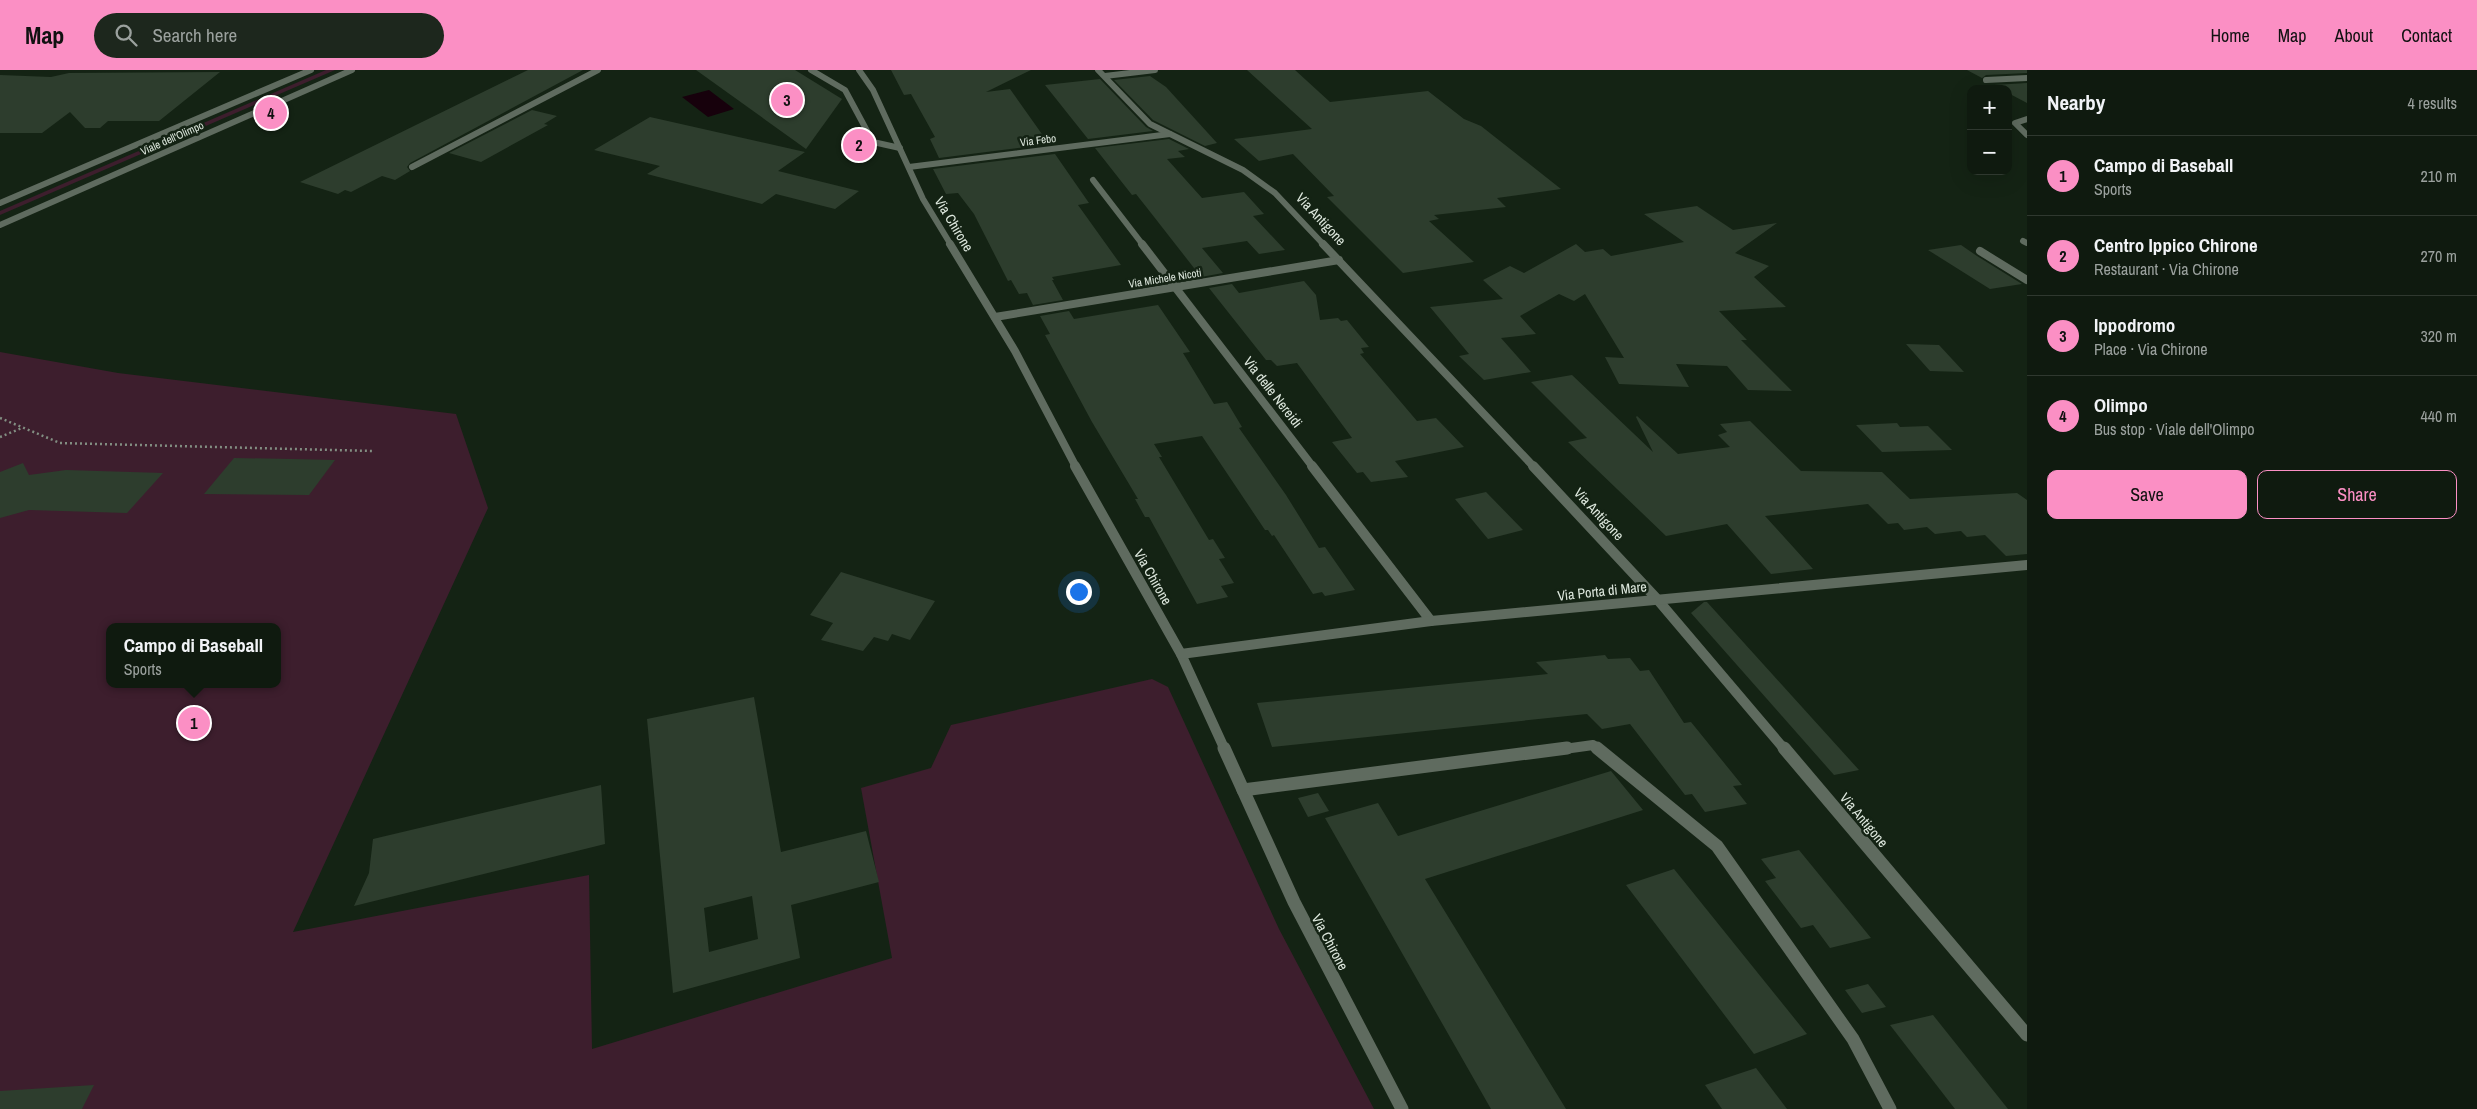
<!DOCTYPE html>
<html lang="en">
<head>
<meta charset="utf-8">
<style>
  body { margin:0; font-family:"Archivo Narrow",sans-serif; background:#1d271d; color:#f1f3f6 }
  .controls { position:absolute; right:15px; top:15px; display:grid; overflow:hidden; border-radius:10px; box-shadow:0 5px 20px #0002 }
  .controls button { width:45px; height:45px; display:grid; place-items:center; padding:0; border:0; border-bottom:1px solid #2f382f; background:#0f1a0f; color:#f1f3f6; font:25px sans-serif }
  .you { position:absolute; left:1078px; top:521px; width:18px; height:18px; margin:-12px; border:4px solid #fff; border-radius:50%; background:#1a73e8; box-shadow:0 0 0 8px #1a73e833 }
  .badge { display:grid; place-items:center; width:32px; height:32px; border-radius:50%; background:#fb8fc4; color:#111; font-size:16px; font-weight:700 }
  .pin { position:absolute; translate:-50% -50%; border:2px solid #fff; box-shadow:0 1px 5px #0006 }
  .popup { position:absolute; left:106px; top:553px; width:175px; height:65px; box-sizing:border-box; display:grid; place-content:center; border-radius:10px; background:#0f1a0f; filter:drop-shadow(0 1px 4px #0005); font-size:16px; white-space:nowrap; color:#9ba19e }
  .popup b { font-size:19px; color:#f1f3f6 }
  .popup::after { content:''; position:absolute; left:50%; top:100%; margin-left:-10px; border:10px solid transparent; border-top-color:#0f1a0f }
  .list { margin:0; padding:0; list-style:none }
  h2 { display:flex; justify-content:space-between; align-items:center; height:65px; margin:0; padding:0 20px; font-size:21px }
  h2 small { font-size:16px; font-weight:400; color:#9ba19e }
  .list li { display:grid; grid-template-columns:32px 1fr auto; gap:15px; align-items:center; box-sizing:border-box; height:80px; padding:0 20px; border-top:1px solid #2f382f }
  .list b { display:block; font-size:19px; white-space:nowrap }
  .list p { margin:0; font-size:16px; white-space:nowrap; color:#9ba19e }
  .list em { font-size:16px; font-style:normal; color:#9ba19e }
  .actions { display:flex; gap:10px; padding:15px 20px }
  .actions a { flex:1; padding:11px 0; border:1px solid #fb8fc4; border-radius:10px; text-align:center; font-size:18px; color:#fb8fc4 }
  .actions .main { background:#fb8fc4; color:#111 }
  .icon { flex:none; width:28px; height:28px; fill:none; stroke:currentColor; stroke-width:2; stroke-linecap:round; stroke-linejoin:round }
  .map { position:relative; flex:none; width:2027px; height:1039px; overflow:hidden }
  header { display:flex; align-items:center; gap:30px; box-sizing:border-box; height:70px; padding:0 25px; background:#fb8fc4; color:#111 }
  header strong { font-size:24px }
  nav { display:flex; gap:28px; margin-inline-start:auto; font-size:18px }
  .search { width:350px; height:45px; background:#1d271d; display:flex; align-items:center; gap:12px; box-sizing:border-box; padding:0 18px; border-radius:28px; color:#9ba19e; font-size:19px }
  main { display:flex }
  aside { flex:1; background:#0f1a0f }
  .map>svg:first-child { display:block }
  .green { fill:#3d1e2d; fill-rule:evenodd }
  .water { fill:#17010c }
  .building { fill:#2d3d2d; fill-rule:evenodd }
  .lines { fill:none; stroke-linecap:round; stroke-linejoin:round }
  .path { stroke:#828e82; stroke-width:2.5; stroke-dasharray:2 3; stroke-linecap:butt }
  .service-far2 { stroke:#5f6b5f; stroke-width:6 }
  .service-far1 { stroke:#5f6b5f; stroke-width:10 }
  .service { stroke:#5f6b5f; stroke-width:13 }
  .minor-far3 { stroke:#5f6b5f; stroke-width:6 }
  .minor-far2 { stroke:#5f6b5f; stroke-width:8 }
  .minor-far1 { stroke:#5f6b5f; stroke-width:10 }
  .minor { stroke:#5f6b5f; stroke-width:13 }
  .tertiary { stroke:#5f6b5f; stroke-width:6 }
  .labels { text-anchor:middle; dominant-baseline:central; stroke-width:5; stroke-linejoin:round; paint-order:stroke }
  .far-street-label { font-size:11px; fill:#dee8de; stroke:#142314 }
  .street-label { font-size:14px; fill:#dee8de; stroke:#142314 }
</style>
</head>
<body>
<header>
<strong>Map</strong>
<div class="search"><svg class="icon" aria-label="search" viewBox="0 0 24 24"><circle cx="10" cy="10" r="6"/><path d="M15 15l6 6"/></svg>Search here</div>
<nav><a>Home</a><a>Map</a><a>About</a><a>Contact</a></nav>
</header>
<main>
<div class="map">
<svg width="2027" height="1039" viewBox="0 0 2027 1039">
  <rect width="100%" height="100%" fill="#142314"/>
  <!-- green -->
  <g class="green">
    <polygon points="326,0 335,0 0,145 0,141"/>
    <path d="M0 282 118 303 456 344 488 438 293 862 589 805 592 979 892 888 861 718 931 698 951 655 1152 609 1168 617 1279 859 1374 1039H0ZM110 557H278V614H110Z"/>
  </g>
  <!-- water -->
  <polygon class="water" points="709,20 734,39 708,47 682,27"/>
  <!-- building -->
  <g class="building">
    <polygon points="528,0 583,0 410,93 407,97 410,101 395,110 382,106 351,122 345,120 338,124 300,112"/>
    <polygon points="696,0 795,0 842,29 806,79"/>
    <polygon points="891,0 1031,0 986,22 1010,19 1049,74 939,88 930,69 935,67 911,24 904,25"/>
    <polygon points="1247,0 1295,0 1330,32 1428,21 1464,49 1481,56 1561,119 1497,128 1506,137 1434,145 1439,149 1429,151 1474,192 1403,203 1327,127 1334,126 1293,84 1259,91 1234,69 1312,59"/>
    <polygon points="1967,0 2027,0 2027,3 1986,5 1982,8"/>
    <polygon points="220,2 159,51 108,51 100,58 85,58 70,42 42,63 0,63 0,5 51,7 69,3"/>
    <polygon points="1150,6 1166,17 1217,73 1205,76 1153,50 1114,10"/>
    <polygon points="1100,9 1146,57 1153,61 1088,69 1045,15"/>
    <polygon points="2027,13 2027,33 2008,23 2008,19 2001,19 1994,15"/>
    <polygon points="532,40 557,46 544,54 548,55 481,92 449,83"/>
    <polygon points="650,47 805,82 778,101 859,121 835,139 776,124 762,134 647,104 660,96 594,80"/>
    <polygon points="1169,69 1189,79 1178,81 1185,87 1167,89 1202,128 1244,122 1264,144 1253,146 1285,180 1259,184 1247,171 1202,178 1223,203 1201,207 1151,143 1136,124 1132,125 1095,78"/>
    <polygon points="1055,84 1089,133 1078,135 1121,195 1052,207 1054,210 1052,210 1063,230 1033,235 1027,223 1019,224 1011,210 1008,211 974,144 958,123 946,124 933,99"/>
    <polygon points="1697,136 1733,160 1777,153 1735,183 1769,196 1754,207 1786,237 1719,241 1747,270 1741,270 1792,321 1748,320 1727,296 1676,294 1689,317 1619,314 1605,287 1624,288 1585,224 1574,231 1559,224 1520,246 1536,264 1501,268 1531,302 1484,310 1459,286 1469,284 1430,237 1503,229 1483,210 1510,196 1524,203 1576,174 1585,182 1603,179 1611,186 1684,172 1644,144"/>
    <polygon points="1961,175 1977,186 2022,214 1990,219 1928,180"/>
    <polygon points="1304,211 1316,225 1320,250 1338,248 1341,251 1347,250 1369,277 1361,278 1364,283 1360,284 1417,351 1436,348 1464,377 1395,391 1408,407 1371,412 1363,402 1357,403 1332,372 1352,368 1297,293 1277,296 1271,290 1266,290 1209,218 1232,214 1239,223"/>
    <polygon points="1158,235 1190,282 1183,283 1214,334 1227,332 1242,357 1239,358 1286,425 1319,478 1325,477 1355,520 1325,526 1322,522 1313,524 1274,465 1272,466 1268,460 1265,460 1202,366 1154,374 1162,387 1159,387 1209,470 1213,469 1225,488 1219,489 1234,513 1221,516 1228,527 1197,534 1149,447 1145,447 1135,429 1138,429 1092,352 1045,265 1050,264 1040,246 1069,241 1074,249"/>
    <polygon points="1906,274 1939,275 1964,302 1930,301"/>
    <polygon points="1572,305 1653,382 1636,347 1637,346 1678,384 1730,377 1718,365 1727,362 1720,354 1750,351 1801,401 1882,402 1910,429 2017,423 2027,430 2027,484 2006,486 1985,465 1967,467 1961,461 1935,464 1927,457 1904,460 1898,453 1888,454 1868,434 1765,446 1813,499 1771,504 1727,454 1666,466 1568,372 1587,368 1531,312"/>
    <polygon points="1897,353 1900,357 1928,356 1952,380 1882,382 1856,355"/>
    <polygon points="234,388 292,389 335,390 309,425 204,424"/>
    <polygon points="23,393 29,405 66,400 163,403 127,443 29,440 0,448 0,402"/>
    <polygon points="1486,422 1523,460 1488,469 1455,429"/>
    <polygon points="841,502 935,531 910,570 892,564 888,571 874,567 863,581 821,570 833,553 810,545"/>
    <polygon points="1704,532 1707,532 1859,700 1834,705 1691,543"/>
    <polygon points="1605,585 1608,589 1630,588 1640,601 1649,600 1684,653 1691,652 1742,715 1733,716 1747,734 1705,742 1692,724 1685,725 1630,654 1602,659 1587,644 1272,677 1257,633 1548,604 1536,592"/>
    <path d="M754 627 781 782 866 761 879 812 791 835 800 888 673 923 647 649ZM752 826 758 869 709 882 704 838Z"/>
    <polygon points="1611,701 1643,740 1425,809 1566,1039 1491,1039 1325,748 1378,733 1398,766"/>
    <polygon points="601,715 605,774 354,836 369,803 373,769"/>
    <polygon points="1318,723 1329,741 1308,747 1298,728"/>
    <polygon points="1799,780 1871,868 1830,878 1813,855 1801,858 1765,811 1776,808 1761,789"/>
    <polygon points="1674,799 1807,964 1754,984 1626,815"/>
    <polygon points="1868,914 1886,937 1862,943 1845,920"/>
    <polygon points="1933,945 2008,1039 1955,1039 1890,955"/>
    <polygon points="1756,998 1787,1039 1722,1039 1705,1015"/>
    <polygon points="94,1015 82,1039 0,1039 0,1021"/>
  </g>
  <g class="lines">
    <!-- path -->
    <g class="path">
      <polyline points="0,348 60,373 372,381"/>
      <polyline points="0,367 22,358"/>
    </g>
    <!-- service-far2 -->
    <polyline class="service-far2" points="412,97 598,0"/>
    <!-- service-far1 -->
    <polyline class="service-far1" points="1557,680 1593,675 1599,680"/>
    <!-- service -->
    <g class="service">
      <polyline points="1597,678 1717,776 1853,969 1890,1039"/>
      <polyline points="1243,720 1567,678"/>
    </g>
    <!-- minor-far3 -->
    <g class="minor-far3">
      <polyline points="811,0 845,20 873,72 900,78"/>
      <polyline points="859,0 873,20 923,129 951,175"/>
      <polyline points="1098,0 1150,54 1243,100 1275,123 1324,175"/>
      <polyline points="1105,6 1155,0"/>
      <polyline points="1986,10 2027,8"/>
      <polyline points="2027,49 2015,53 2027,65"/>
      <polyline points="909,97 1170,64"/>
      <polyline points="1093,110 1143,175"/>
      <polyline points="2023,171 2027,173"/>
    </g>
    <!-- minor-far2 -->
    <g class="minor-far2">
      <polyline points="950,174 1015,281 1076,397"/>
      <polyline points="1142,174 1313,397"/>
      <polyline points="1323,174 1534,397"/>
      <polyline points="1980,181 2027,210"/>
      <polyline points="995,247 1339,190"/>
    </g>
    <!-- minor-far1 -->
    <g class="minor-far1">
      <polyline points="1075,396 1181,584 1225,680"/>
      <polyline points="1312,396 1431,551"/>
      <polyline points="1533,396 1657,529 1785,680"/>
      <polyline points="1181,584 1431,551 2027,495"/>
    </g>
    <!-- minor -->
    <g class="minor">
      <polyline points="1224,678 1294,832 1402,1039"/>
      <polyline points="1784,678 2027,965"/>
    </g>
    <!-- tertiary -->
    <g class="tertiary">
      <polyline points="0,133 311,0"/>
      <polyline points="0,155 352,0"/>
    </g>
  </g>
  <g class="labels">
    <!-- far-street labels -->
    <g class="far-street-label">
      <text transform="translate(172 68) rotate(-24)">Viale dell'Olimpo</text>
      <text transform="translate(1038 70) rotate(-7)">Via Febo</text>
      <text transform="translate(1165 208) rotate(-9)">Via Michele Nicoti</text>
    </g>
    <!-- street labels -->
    <g class="street-label">
      <text transform="translate(1321 149) rotate(47)">Via Antigone</text>
      <text transform="translate(954 154) rotate(59)">Via Chirone</text>
      <text transform="translate(1273 322) rotate(52)">Via delle Nereidi</text>
      <text transform="translate(1599 444) rotate(47)">Via Antigone</text>
      <text transform="translate(1153 507) rotate(60)">Via Chirone</text>
      <text transform="translate(1602 521) rotate(-6)">Via Porta di Mare</text>
      <text transform="translate(1864 750) rotate(50)">Via Antigone</text>
      <text transform="translate(1330 872) rotate(62)">Via Chirone</text>
    </g>
  </g>
</svg>
<div class="controls">
<button>+</button>
<button>−</button>
</div>
<div class="you"></div>
<div class="pin badge" style="left:194px;top:653px">1</div>
<div class="popup"><b>Campo di Baseball</b>Sports</div>
<div class="pin badge" style="left:859px;top:75px">2</div>
<div class="pin badge" style="left:787px;top:30px">3</div>
<div class="pin badge" style="left:271px;top:43px">4</div>
</div>
<aside>
<h2>Nearby<small>4 results</small></h2>
<ul class="list">
<li><span class="badge">1</span><div><b>Campo di Baseball</b><p>Sports</p></div><em>210 m</em></li>
<li><span class="badge">2</span><div><b>Centro Ippico Chirone</b><p>Restaurant · Via Chirone</p></div><em>270 m</em></li>
<li><span class="badge">3</span><div><b>Ippodromo</b><p>Place · Via Chirone</p></div><em>320 m</em></li>
<li><span class="badge">4</span><div><b>Olimpo</b><p>Bus stop · Viale dell'Olimpo</p></div><em>440 m</em></li>
</ul>
<div class="actions"><a class="main">Save</a><a>Share</a></div>
</aside>
</main>
</body>
</html>
